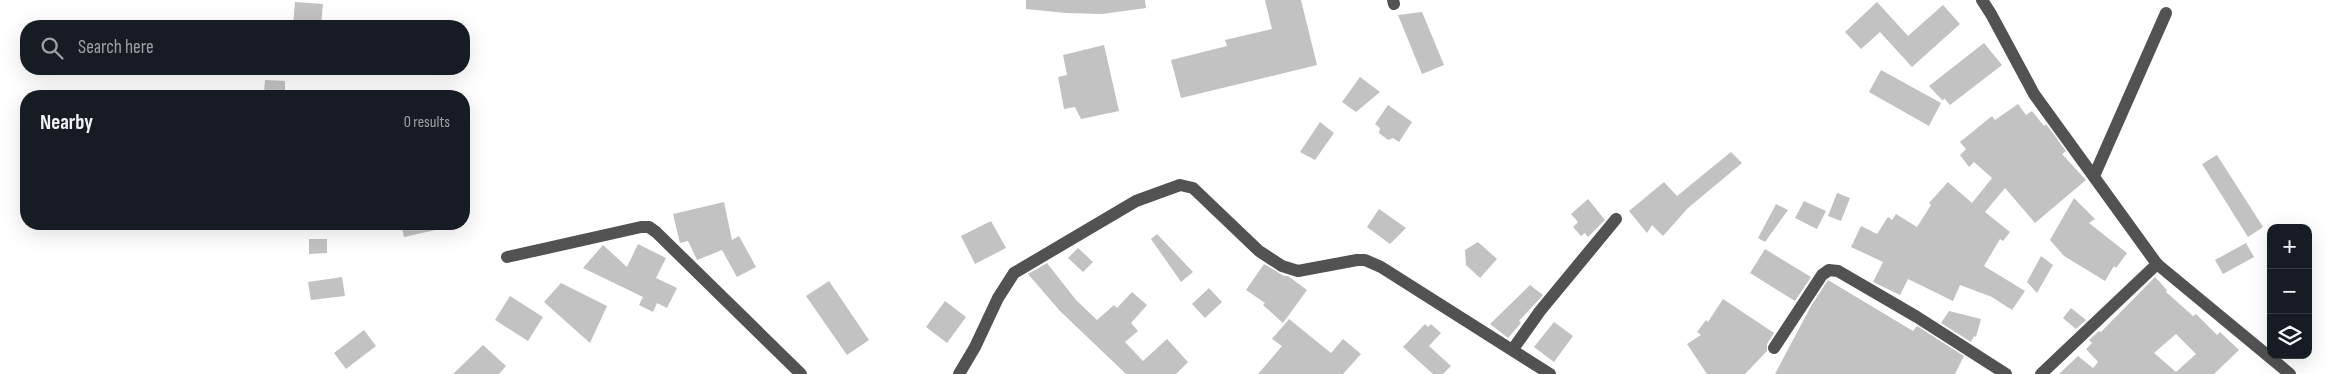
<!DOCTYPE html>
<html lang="en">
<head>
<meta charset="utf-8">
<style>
  body { margin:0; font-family:"Sofia Sans Condensed",sans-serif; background:#242831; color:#f1f3f6 }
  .controls { position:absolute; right:15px; bottom:15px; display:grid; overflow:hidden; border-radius:10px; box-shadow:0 5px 20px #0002 }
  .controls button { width:45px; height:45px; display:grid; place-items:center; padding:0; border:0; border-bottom:1px solid #363941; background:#171b24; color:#f1f3f6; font:25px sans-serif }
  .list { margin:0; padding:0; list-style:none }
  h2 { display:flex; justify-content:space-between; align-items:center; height:65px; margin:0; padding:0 20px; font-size:21px }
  h2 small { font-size:16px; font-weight:400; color:#9ea1a6 }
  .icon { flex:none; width:28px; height:28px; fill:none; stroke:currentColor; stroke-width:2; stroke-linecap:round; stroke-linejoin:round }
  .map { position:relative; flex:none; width:2327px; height:374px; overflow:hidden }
  .search { position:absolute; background:#171b24; box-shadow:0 5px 20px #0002; left:20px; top:20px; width:450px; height:55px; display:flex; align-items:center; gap:12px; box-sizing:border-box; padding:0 18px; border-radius:20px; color:#9ea1a6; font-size:19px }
  .panel { position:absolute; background:#171b24; box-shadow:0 5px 20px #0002; left:20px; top:90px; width:450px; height:140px; border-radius:20px }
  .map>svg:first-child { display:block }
  .building { fill:#c2c2c2; fill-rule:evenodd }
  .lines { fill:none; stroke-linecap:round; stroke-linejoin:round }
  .minor { stroke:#525252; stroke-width:12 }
</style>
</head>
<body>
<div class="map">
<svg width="2327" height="374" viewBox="0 0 2327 374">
  <rect width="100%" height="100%" fill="#fff"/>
  <!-- building -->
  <g class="building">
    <polygon points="1026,0 1145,0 1146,8 1102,14 1066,13 1026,9"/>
    <polygon points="1265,0 1301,0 1317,65 1181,98 1171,60 1227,46 1225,40 1272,29"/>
    <polygon points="295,2 323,4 321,26 293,26"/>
    <polygon points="1877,2 1908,36 1943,5 1960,24 1912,67 1880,32 1861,49 1845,32"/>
    <polygon points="1422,12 1444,65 1422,74 1398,15"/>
    <polygon points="1984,43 2002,65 1950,105 1944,98 1943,101 1929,86"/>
    <polygon points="1104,45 1119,111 1081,119 1075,107 1064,109 1058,77 1067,75 1063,55"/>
    <polygon points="1881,70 1941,103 1929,126 1869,92"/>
    <polygon points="1360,77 1380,92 1356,112 1342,102"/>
    <polygon points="265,80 285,81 285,93 264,93"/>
    <polygon points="2018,104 2026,115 2032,111 2044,126 2046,124 2066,151 2062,154 2086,180 2035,223 2005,188 1985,212 2010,232 2003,241 2000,239 1984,266 2025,291 2012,310 1992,297 1960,285 1953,301 1908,279 1900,295 1873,282 1883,262 1851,247 1861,226 1877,234 1888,217 1892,220 1896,214 1917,227 1931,205 1929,203 1948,182 1972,203 1992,178 1974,162 1969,167 1960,155 1966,149 1960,142 1992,116 1995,120"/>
    <polygon points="1388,105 1412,122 1399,142 1393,138 1388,140 1379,133 1380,128 1375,124"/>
    <polygon points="1320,122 1334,133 1315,160 1300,152"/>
    <polygon points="1731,152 1742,163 1688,208 1663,236 1652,225 1647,233 1629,211 1664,182 1677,196"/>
    <polygon points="2217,155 2263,227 2248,237 2202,164"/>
    <polygon points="1837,193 1850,198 1841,221 1828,216"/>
    <polygon points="2074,198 2095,219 2089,223 2127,253 2116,268 2114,266 2105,281 2064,256 2050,240"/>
    <polygon points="1588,199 1605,220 1588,237 1585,233 1581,236 1573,227 1578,222 1571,214"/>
    <polygon points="1804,201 1826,211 1817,229 1795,218"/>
    <polygon points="724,202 732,240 739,236 756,267 737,277 722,250 697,260 688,241 680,243 673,214"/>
    <polygon points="1776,204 1788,210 1765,242 1758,238"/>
    <polygon points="1379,209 1406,228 1390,244 1367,227"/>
    <polygon points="991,221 1006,248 975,264 961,236"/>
    <polygon points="401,224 439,224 440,229 404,237"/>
    <polygon points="1157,234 1193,272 1181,282 1151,239"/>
    <polygon points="309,239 327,239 327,253 309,254"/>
    <polygon points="1478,242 1497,259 1480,278 1466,265 1465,250"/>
    <polygon points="2246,243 2254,257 2223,274 2215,260"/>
    <polygon points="638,244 666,258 656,278 677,288 667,308 657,303 653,312 639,305 643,297 583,268 603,245 627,267"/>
    <polygon points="1078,248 1093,262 1083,272 1068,258"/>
    <polygon points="1765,249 1811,277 1795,301 1750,273"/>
    <polygon points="2041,256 2053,265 2037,293 2027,282"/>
    <polygon points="1047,263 1076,300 1097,320 1114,305 1117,308 1132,292 1147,305 1131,323 1138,331 1125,342 1143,361 1167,339 1188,362 1176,374 1126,374 1060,311 1028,274"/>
    <polygon points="1264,264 1284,276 1288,276 1307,290 1283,323 1263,305 1265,303 1246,290"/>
    <polygon points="342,277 345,296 311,300 308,282"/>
    <path d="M2155 277 2167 290 2166 292 2193 316 2196 314 2217 335 2220 332 2239 350 2214 374H2059L2078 356 2093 368 2098 362 2086 349 2092 343 2089 340 2099 331 2101 332ZM2176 334 2196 354 2176 372 2154 353Z"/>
    <polygon points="1828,280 1913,331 1917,326 1964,356 1955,374 1775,374 1811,306"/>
    <polygon points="829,281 869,340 847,355 806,296"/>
    <polygon points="561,283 607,306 590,343 544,302"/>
    <polygon points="1530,285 1543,295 1519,321 1521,323 1508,338 1490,324"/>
    <polygon points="1209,288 1222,302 1205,318 1192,304"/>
    <polygon points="510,296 543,317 528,341 495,320"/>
    <polygon points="1723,299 1774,333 1767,344 1767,351 1745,374 1707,374 1687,344 1701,335 1697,332 1706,320 1708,322"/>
    <polygon points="945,301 966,317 947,343 926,327"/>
    <polygon points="2071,308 2086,320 2076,329 2063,318"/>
    <polygon points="1949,311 1981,319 1976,337 1974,336 1971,342 1941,323"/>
    <polygon points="1289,319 1331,353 1343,339 1361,354 1343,374 1258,374 1282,346 1272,339"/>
    <polygon points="1554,322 1573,336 1554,362 1534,347"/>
    <polygon points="1425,324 1428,327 1431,324 1441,333 1429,346 1451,366 1443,374 1433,374 1403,347"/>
    <polygon points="364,330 376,346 346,369 334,353"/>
    <polygon points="483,345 506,366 499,374 453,374"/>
  </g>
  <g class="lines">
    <!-- minor -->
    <g class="minor">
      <polyline points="1393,0 1394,4"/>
      <polyline points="1982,0 1991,14 2034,94 2157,264 2290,374"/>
      <polyline points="2094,176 2166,13"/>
      <polyline points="507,257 641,227 649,227 656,232 801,374"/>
      <polyline points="1774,348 1822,275 1829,270 1838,271 1917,317 2006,374"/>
      <polyline points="1513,349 1540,311 1616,219"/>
      <polyline points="959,374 975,347 998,298 1014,273 1136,201 1180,185 1193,188 1259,251 1282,266 1298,271 1357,260 1365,260 1381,267 1550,374"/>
      <polyline points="2041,374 2157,264"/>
    </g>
  </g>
</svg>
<div class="controls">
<button>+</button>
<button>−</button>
<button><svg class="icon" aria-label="layers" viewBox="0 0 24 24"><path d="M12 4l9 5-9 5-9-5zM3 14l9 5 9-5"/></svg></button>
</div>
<div class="search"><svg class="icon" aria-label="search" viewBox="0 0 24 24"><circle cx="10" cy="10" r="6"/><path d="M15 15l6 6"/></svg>Search here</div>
<section class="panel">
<h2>Nearby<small>0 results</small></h2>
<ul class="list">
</ul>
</section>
</div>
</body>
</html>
